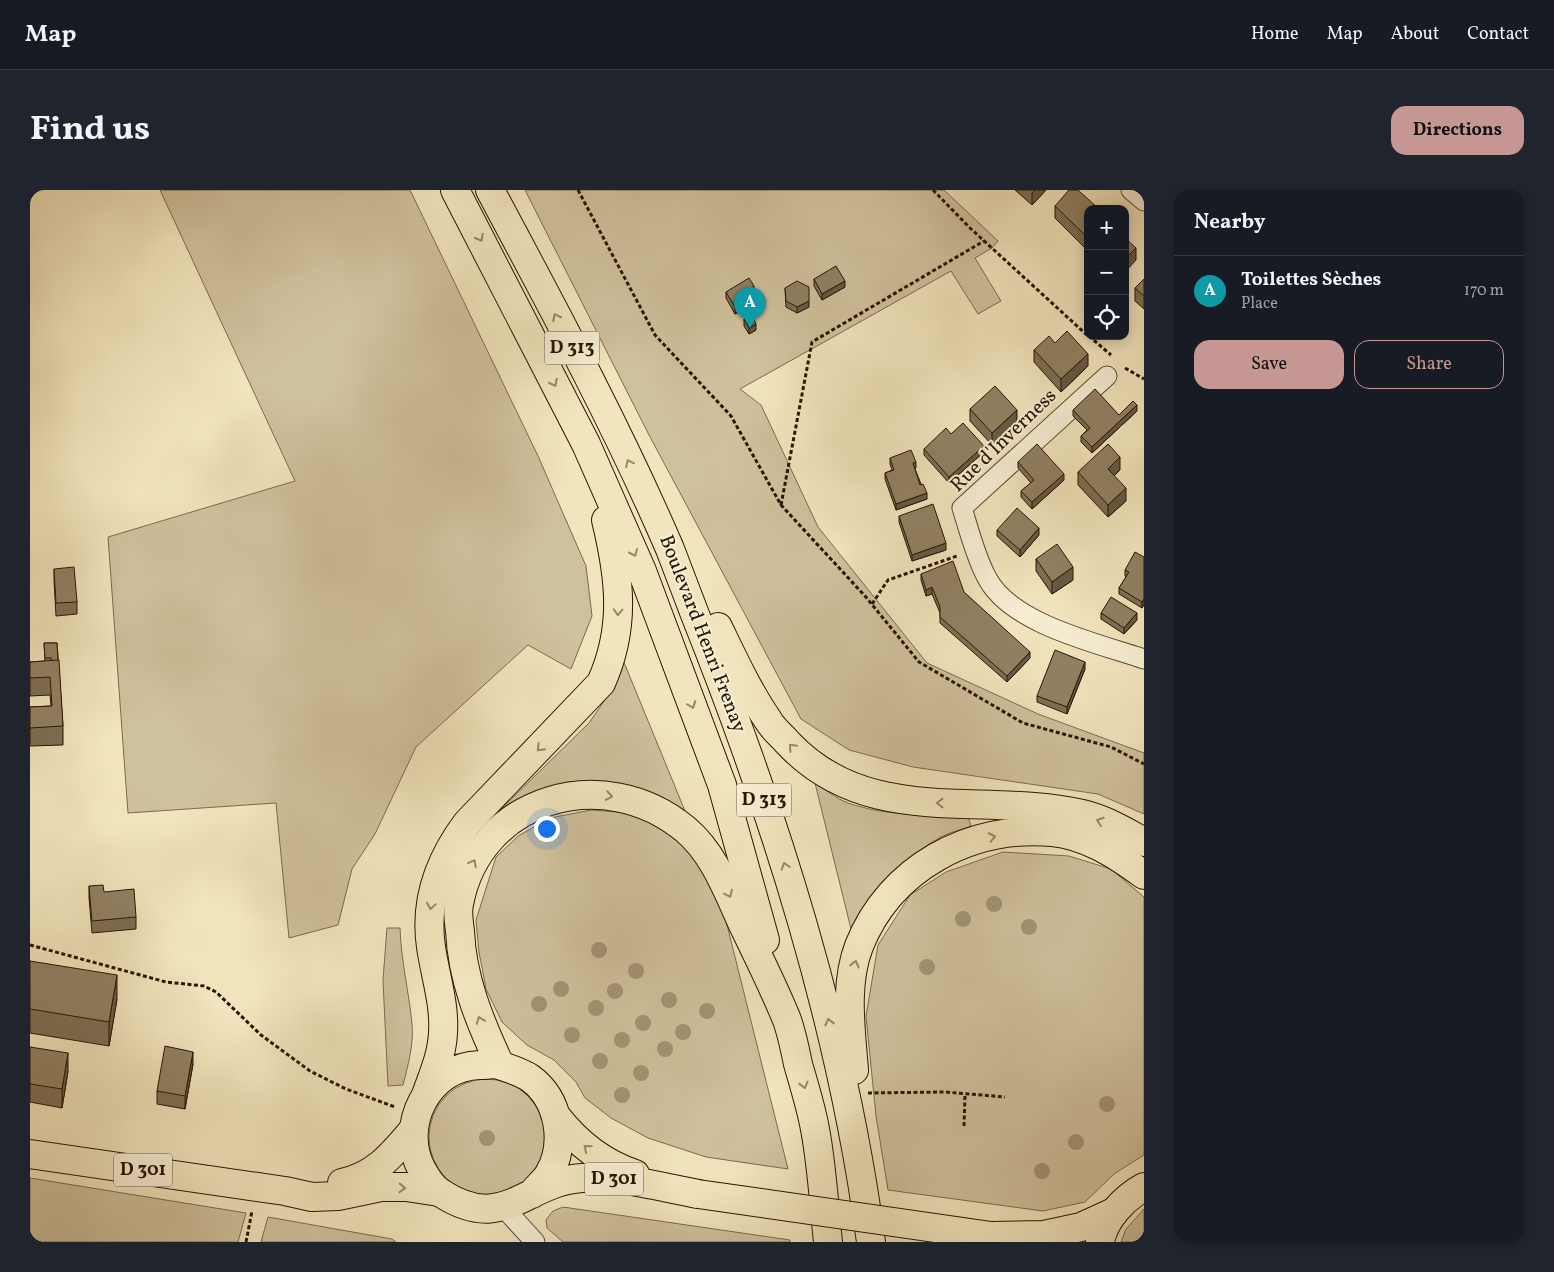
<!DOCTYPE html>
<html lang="en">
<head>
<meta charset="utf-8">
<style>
  body { margin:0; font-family:Vollkorn,serif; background:#20242c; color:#f1f3f6 }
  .controls { position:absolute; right:15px; top:15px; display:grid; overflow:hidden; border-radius:10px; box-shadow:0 2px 12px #0003 }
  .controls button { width:45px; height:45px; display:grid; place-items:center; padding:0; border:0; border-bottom:1px solid #363941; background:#171b24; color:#f1f3f6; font:25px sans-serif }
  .you { position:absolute; left:516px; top:638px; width:18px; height:18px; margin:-12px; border:4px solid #fff; border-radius:50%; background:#1a73e8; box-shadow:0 0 0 8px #1a73e833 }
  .badge { display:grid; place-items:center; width:32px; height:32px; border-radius:50%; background:#c59692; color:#fff; font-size:16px; font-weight:700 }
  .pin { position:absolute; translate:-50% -41px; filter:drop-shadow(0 1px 2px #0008) }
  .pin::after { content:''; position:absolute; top:26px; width:18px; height:15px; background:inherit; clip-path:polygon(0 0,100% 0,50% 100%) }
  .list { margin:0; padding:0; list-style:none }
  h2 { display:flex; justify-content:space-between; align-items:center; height:65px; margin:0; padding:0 20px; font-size:21px }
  h2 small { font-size:16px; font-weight:400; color:#9ea1a6 }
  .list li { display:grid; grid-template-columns:32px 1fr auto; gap:15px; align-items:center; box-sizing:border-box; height:70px; padding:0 20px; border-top:1px solid #363941 }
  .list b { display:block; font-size:19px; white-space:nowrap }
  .list p { margin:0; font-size:16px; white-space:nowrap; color:#9ea1a6 }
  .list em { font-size:16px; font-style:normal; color:#9ea1a6 }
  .actions { display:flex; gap:10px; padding:15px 20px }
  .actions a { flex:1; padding:11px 0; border:1px solid #c59692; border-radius:15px; text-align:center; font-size:18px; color:#c59692 }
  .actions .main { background:#c59692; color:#111 }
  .icon { flex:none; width:28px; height:28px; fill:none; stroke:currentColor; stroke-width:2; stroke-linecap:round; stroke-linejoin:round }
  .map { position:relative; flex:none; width:1114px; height:1052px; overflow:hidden; border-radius:15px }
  header { display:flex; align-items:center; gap:30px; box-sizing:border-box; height:70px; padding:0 25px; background:#171b24; border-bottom:1px solid #363941 }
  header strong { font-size:24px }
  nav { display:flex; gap:28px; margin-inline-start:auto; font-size:18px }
  .intro { display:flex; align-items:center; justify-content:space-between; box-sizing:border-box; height:120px; padding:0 30px }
  h1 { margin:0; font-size:35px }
  .button { padding:12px 22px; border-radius:15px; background:#c59692; color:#111; font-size:18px; font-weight:700 }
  main { display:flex; gap:30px; padding:0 30px }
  aside { flex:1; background:#171b24; border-radius:15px; box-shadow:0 2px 12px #0003 }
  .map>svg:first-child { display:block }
  .green { fill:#d0c19d; stroke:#7c6a50 }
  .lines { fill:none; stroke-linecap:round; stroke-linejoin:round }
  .street-casing { stroke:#5a4831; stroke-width:21 }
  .primary-casing { stroke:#281402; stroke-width:30 }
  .highway-casing { stroke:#281402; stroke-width:30 }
  .path { stroke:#281402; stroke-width:3; stroke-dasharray:4 2.5; stroke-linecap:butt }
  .street { stroke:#f7eed4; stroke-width:19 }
  .primary { stroke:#f2e5bd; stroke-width:28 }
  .highway { stroke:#f2e5bd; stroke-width:28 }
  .primary-bridge-casing { stroke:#281402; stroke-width:30; stroke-linecap:butt }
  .primary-bridge { stroke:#f2e5bd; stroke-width:28 }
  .tree { fill:#a39474 }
  .wall { fill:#7d6f55; stroke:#281402 }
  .shaded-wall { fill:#665a45; stroke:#281402 }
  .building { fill:#918163; stroke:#281402 }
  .oneway { stroke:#978769 }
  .labels { text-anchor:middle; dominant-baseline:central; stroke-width:4; stroke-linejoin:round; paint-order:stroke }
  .shield { fill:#f7eed4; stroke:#665541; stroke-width:1 }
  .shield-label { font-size:19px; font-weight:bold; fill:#281402 }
  .street-label { font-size:20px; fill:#281402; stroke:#f7eed4 }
</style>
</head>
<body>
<header>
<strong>Map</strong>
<nav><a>Home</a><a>Map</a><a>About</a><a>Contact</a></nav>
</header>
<div class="intro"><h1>Find us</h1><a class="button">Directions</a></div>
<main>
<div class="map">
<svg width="1114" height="1052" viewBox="0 0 1114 1052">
  <rect width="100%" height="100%" fill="#f2e5bd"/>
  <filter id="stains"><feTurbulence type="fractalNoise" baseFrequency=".004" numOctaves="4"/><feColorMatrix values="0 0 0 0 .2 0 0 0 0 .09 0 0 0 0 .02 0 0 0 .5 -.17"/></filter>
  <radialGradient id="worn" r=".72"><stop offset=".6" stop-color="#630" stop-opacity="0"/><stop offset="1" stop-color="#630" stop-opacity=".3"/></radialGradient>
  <!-- green -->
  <g class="green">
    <polygon points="130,0 380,0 508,266 556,376 562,426 541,479 498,455 386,557 345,644 322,679 308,735 259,748 246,613 98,623 78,347 265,291"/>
    <polygon points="495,0 914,0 968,51 962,58 945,68 971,111 948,124 921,81 710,199 731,215 788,337 897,473 1008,524 1114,563 1114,624 1068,604 883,577 819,560 771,529 619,245"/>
    <polygon points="593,470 655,621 619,603 574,593 534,595 499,604 464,626 559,533 581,501"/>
    <path d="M785 593C795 599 807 609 818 613 856 626 898 626 937 623L941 636C931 640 920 642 911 647 872 668 847 704 821 739Z"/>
    <polygon points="561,620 601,623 626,633 672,672 692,715 758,979 676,967 618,948 581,928 555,908 546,892 524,870 497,855 472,832 456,799 449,762 446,730 466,667 488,646 520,628"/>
    <polygon points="973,662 1039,666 1081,679 1114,707 1114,965 1084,984 1055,1012 1013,1021 858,1000 846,926 836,826 848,755 880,705 916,682"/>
    <path d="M357 738H370C371 771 379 802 382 834 384 854 378 875 373 895L358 896 353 790Z"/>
    <circle cx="457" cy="947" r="58"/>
    <polygon points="0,988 216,1023 208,1052 0,1052"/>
    <polygon points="533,1017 760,1050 760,1052 533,1052 517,1038 516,1030 523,1021"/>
    <polygon points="1114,1019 1114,1052 1091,1052 1096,1039"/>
    <polygon points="238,1027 362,1049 366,1052 231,1052"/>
  </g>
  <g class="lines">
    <defs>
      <g id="street">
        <polyline points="1101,0 1114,11"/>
        <path d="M1077 186 932 318C939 340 945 365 956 386 979 434 1067 453 1114 469"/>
        <polyline points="474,1018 505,1052"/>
      </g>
      <g id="primary">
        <path d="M527 927C548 954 572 973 605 984"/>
        <polyline points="0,964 255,1001 282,1007 308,1006 351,997 376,997 409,1002"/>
        <path d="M312 993C345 986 362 965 383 940"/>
        <path d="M502 1004C507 997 515 991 519 984 537 953 529 909 500 888 493 883 481 879 472 876 466 873 457 875 450 875 398 876 368 936 392 980 397 989 402 998 411 1003 474 1044 494 992 552 988 591 986 631 997 668 1004"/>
        <polyline points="961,1046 1014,1045 1051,1037 1084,1022"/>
        <path d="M1070 1052C1074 1029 1094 1008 1114 997"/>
      </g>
      <g id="highway">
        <polyline points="425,0 556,254 612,381 692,595 735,750"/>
        <path d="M460 0C523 118 587 236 640 359 648 380 656 401 664 422 745 625 812 835 841 1052"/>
        <path d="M688 437C703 468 718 501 738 530 743 539 752 546 758 553 839 639 950 601 1052 624 1074 629 1095 641 1114 652"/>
        <path d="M470 875C450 832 432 789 430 741 429 733 427 723 429 714 449 607 574 572 655 639 684 663 698 702 713 735 728 766 744 798 757 830 762 844 765 859 768 874 774 895 781 917 785 939 792 976 794 1015 798 1052"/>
        <path d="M824 880C821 840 814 795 829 756 860 678 940 635 1022 642 1056 645 1087 665 1114 685"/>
        <path d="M396 905C403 885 412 865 413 843 415 814 405 785 401 757 394 710 410 669 437 633L571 493C596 438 590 388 576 330"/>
      </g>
    </defs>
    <!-- street casing -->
    <use href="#street" class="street-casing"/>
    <!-- primary casing -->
    <use href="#primary" class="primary-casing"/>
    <!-- highway casing -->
    <use href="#highway" class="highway-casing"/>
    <!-- path -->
    <g class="path">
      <polyline points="548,0 625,145 701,226 751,315 835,406 889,472 993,533 1081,557 1114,574"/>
      <polyline points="903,0 940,38 1058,146"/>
      <polyline points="1059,146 1081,165"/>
      <polyline points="1095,178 1114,189"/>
      <polyline points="751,315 782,152 954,51"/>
      <polyline points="842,414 858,390 927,366"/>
      <polyline points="0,755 136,792 174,796 186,802 231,845 280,881 316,899 365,917"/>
      <polyline points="838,903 915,902 975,907"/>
      <polyline points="934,936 935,904"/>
      <polyline points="216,1052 222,1021"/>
    </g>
    <!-- street -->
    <use href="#street" class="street"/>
    <!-- primary -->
    <use href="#primary" class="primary"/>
    <!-- highway -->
    <use href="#highway" class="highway"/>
    <defs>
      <polyline id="primary-bridge" points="668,1004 961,1046"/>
    </defs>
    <!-- primary-bridge casing -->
    <use href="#primary-bridge" class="primary-bridge-casing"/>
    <!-- primary-bridge -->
    <use href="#primary-bridge" class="primary-bridge"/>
  </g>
  <!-- trees -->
  <g class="tree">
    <circle cx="964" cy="714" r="8"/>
    <circle cx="933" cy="729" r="8"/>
    <circle cx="999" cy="737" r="8"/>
    <circle cx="569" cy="760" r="8"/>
    <circle cx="897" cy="777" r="8"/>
    <circle cx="606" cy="781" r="8"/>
    <circle cx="531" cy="799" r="8"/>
    <circle cx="585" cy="801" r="8"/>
    <circle cx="639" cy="810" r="8"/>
    <circle cx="509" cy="814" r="8"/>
    <circle cx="566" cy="818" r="8"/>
    <circle cx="677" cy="821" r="8"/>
    <circle cx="613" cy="833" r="8"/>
    <circle cx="653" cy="842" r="8"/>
    <circle cx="542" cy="845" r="8"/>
    <circle cx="592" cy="850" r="8"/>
    <circle cx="635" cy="859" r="8"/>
    <circle cx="570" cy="871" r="8"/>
    <circle cx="611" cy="883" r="8"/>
    <circle cx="592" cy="905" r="8"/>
    <circle cx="1077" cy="914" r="8"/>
    <circle cx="457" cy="948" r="8"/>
    <circle cx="1046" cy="952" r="8"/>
    <circle cx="1012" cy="981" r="8"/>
  </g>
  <!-- wall -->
  <g class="wall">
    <polygon points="985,0 1016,0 1002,15"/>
    <polygon points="1025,16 1058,19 1058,61 1025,28"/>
    <polygon points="784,89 815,97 792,110 784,96"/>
    <polygon points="1114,89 1114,119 1105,111 1105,98"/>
    <polygon points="755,98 779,117 767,123 756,117"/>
    <polygon points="696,102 724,103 720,105 722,114 705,124 696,108"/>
    <polygon points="714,129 726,140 719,144 714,136"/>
    <polygon points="1025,153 1058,176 1031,202 1004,172 1004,160"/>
    <polygon points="940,219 987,233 962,255 940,231"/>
    <polygon points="1043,220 1089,225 1107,221 1062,263 1051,252 1051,246 1057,240 1043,226"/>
    <polygon points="894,259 954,262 919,293 894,265"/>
    <polygon points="860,268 886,278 885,279 897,309 866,320 855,289 855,283 862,280 860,274"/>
    <polygon points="988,272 1034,290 1002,319 991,307 991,301 1001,293 988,278"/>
    <polygon points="1090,280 1084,286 1096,311 1078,327 1048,295 1048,282"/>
    <polygon points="869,326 916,360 882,371 869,332"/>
    <polygon points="967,340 1009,345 990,367 967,346"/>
    <polygon points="1114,367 1112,418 1089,404 1089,398 1096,387 1095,386 1095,380"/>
    <polygon points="1006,369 1043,390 1022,404 1006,381"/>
    <polygon points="24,379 47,412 47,424 26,426 24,391"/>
    <polygon points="891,384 934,402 1000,468 977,492 910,433 910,423 902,404 896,406 891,390"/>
    <polygon points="1071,423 1107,430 1094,444 1071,429"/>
    <polygon points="14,453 27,453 33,536 33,555 0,556 0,517 21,516 20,505 0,506 0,472 15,471"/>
    <polygon points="1055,479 1037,524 1007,512 1007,506"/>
    <polygon points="59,696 106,727 106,739 62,743 59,708"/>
    <polygon points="0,771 87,809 79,856 0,843"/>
    <polygon points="0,857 38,881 32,918 0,912"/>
    <polygon points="163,874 155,919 127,914 127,901"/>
  </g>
  <!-- shaded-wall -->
  <g class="shaded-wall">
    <polygon points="1005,0 1016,0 1002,15 1002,3"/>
    <polygon points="1106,58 1106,70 1095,82 1095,69"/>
    <polygon points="815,91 815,97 792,110 792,104"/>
    <polygon points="724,96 724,103 718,106 718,100"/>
    <polygon points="722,107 722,114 705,124 705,117"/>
    <polygon points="779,111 779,117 767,123 767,117"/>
    <polygon points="726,134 726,140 719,144 719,138"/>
    <polygon points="1058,164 1058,176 1031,202 1031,189"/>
    <polygon points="1107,215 1107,221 1062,263 1062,257"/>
    <polygon points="987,220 987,233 962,255 962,243"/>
    <polygon points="954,256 954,262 919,293 919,287"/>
    <polygon points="1090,267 1090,280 1078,291 1078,279"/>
    <polygon points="886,272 886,278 883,280 883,273"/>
    <polygon points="1034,284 1034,290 1002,319 1002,312"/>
    <polygon points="1096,298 1096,311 1078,327 1078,315"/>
    <polygon points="897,303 897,309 866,320 866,314"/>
    <polygon points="1009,338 1009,345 990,367 990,360"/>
    <polygon points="916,353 916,360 882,371 882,365"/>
    <polygon points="1043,377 1043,390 1022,404 1022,392"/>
    <polygon points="902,397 902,404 896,406 896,400"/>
    <polygon points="1114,409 1114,415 1112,418 1112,412"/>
    <polygon points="1107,423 1107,430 1094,444 1094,438"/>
    <polygon points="1000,462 1000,468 977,492 977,486"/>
    <polygon points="1055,472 1055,479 1037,524 1037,517"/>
    <polygon points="87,785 87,809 79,856 79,832"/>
    <polygon points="163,862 163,874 155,919 155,906"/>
    <polygon points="38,863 38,881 32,918 32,899"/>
  </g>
  <!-- building -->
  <g class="building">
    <polygon points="1039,0 1048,0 1069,19 1058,19 1058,48 1025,16"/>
    <polygon points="1095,48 1106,58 1095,69"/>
    <polygon points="806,76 815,91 792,104 784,89"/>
    <polygon points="719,88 724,96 718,100 722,107 705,117 696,102"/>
    <polygon points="1114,89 1114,106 1105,98"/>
    <polygon points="767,91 779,97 779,111 767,117 756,111 755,98"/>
    <polygon points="722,125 726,134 719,138 714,129"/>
    <polygon points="1037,141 1058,164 1031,189 1004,160 1019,146 1025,153"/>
    <polygon points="965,196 987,220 962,243 940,219"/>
    <polygon points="1065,199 1089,225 1103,211 1107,215 1062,257 1051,246 1060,238 1043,220"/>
    <polygon points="933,233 954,256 919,287 894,259 916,238 921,244"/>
    <polygon points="1007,254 1034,284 1002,312 991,301 1004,290 988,272"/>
    <polygon points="1078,254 1090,267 1078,279 1096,298 1078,315 1048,282"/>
    <polygon points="881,260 886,272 883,273 890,295 893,294 897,303 866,314 855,283 864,280 860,268"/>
    <polygon points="903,314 916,353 882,365 869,326"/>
    <polygon points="987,318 1009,338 990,360 967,340"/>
    <polygon points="1027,354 1043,377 1022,392 1006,369"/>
    <polygon points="1105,362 1114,367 1114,409 1112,412 1089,398 1099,382 1095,380"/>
    <polygon points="923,371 934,402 1000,462 977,486 910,427 910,417 902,397 896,400 891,384"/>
    <polygon points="44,377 47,412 26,413 24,379"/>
    <polygon points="1081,407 1107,423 1094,438 1071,423"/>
    <polygon points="14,453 27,453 28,471 22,471 21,468 15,468"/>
    <polygon points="1025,460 1055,472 1037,517 1007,506"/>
    <polygon points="29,470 33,536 0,538 0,517 22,516 20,487 0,488 0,472"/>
    <polygon points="73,695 74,702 104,699 106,727 62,731 59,696"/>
    <polygon points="0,771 87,785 79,832 0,819"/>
    <polygon points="135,856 163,862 155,906 127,901"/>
    <polygon points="0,857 38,863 32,899 0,894"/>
  </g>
  <!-- one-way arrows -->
  <defs><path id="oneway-chevron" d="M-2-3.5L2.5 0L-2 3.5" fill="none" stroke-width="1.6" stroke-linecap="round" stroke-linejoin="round" transform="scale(1.25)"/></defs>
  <g class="oneway">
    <use href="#oneway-chevron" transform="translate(450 48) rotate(63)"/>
    <use href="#oneway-chevron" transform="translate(526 127) rotate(-117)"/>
    <use href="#oneway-chevron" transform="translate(524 193) rotate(63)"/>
    <use href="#oneway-chevron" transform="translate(599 273) rotate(-116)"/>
    <use href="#oneway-chevron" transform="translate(604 363) rotate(66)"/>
    <use href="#oneway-chevron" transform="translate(588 422) rotate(92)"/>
    <use href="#oneway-chevron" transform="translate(662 515) rotate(69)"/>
    <use href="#oneway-chevron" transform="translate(762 557) rotate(-133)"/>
    <use href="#oneway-chevron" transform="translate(510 558) rotate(134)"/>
    <use href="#oneway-chevron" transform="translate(579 606) rotate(10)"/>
    <use href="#oneway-chevron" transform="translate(910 613) rotate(180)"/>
    <use href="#oneway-chevron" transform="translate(1070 631) rotate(-160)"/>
    <use href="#oneway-chevron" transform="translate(962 647) rotate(-12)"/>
    <use href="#oneway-chevron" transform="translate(443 673) rotate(-62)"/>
    <use href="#oneway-chevron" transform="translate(755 676) rotate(-108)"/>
    <use href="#oneway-chevron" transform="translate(699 704) rotate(64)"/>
    <use href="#oneway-chevron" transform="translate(401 716) rotate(98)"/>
    <use href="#oneway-chevron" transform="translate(825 774) rotate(-76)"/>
    <use href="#oneway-chevron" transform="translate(450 830) rotate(-110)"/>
    <use href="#oneway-chevron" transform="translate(799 832) rotate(-104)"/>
    <use href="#oneway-chevron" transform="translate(774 895) rotate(76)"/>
    <use href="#oneway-chevron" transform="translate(557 958) rotate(-141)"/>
    <use href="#oneway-chevron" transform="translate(372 998) rotate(2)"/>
  </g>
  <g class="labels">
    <!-- shield labels -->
    <g class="shield">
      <rect x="514.5" y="141.5" width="55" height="33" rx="4"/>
      <rect x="706.5" y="593.5" width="55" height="33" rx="4"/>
      <rect x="84" y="963.5" width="58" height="33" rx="4"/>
      <rect x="555" y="972.5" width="58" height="33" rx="4"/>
    </g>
    <g class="shield-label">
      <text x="542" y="158">D 313</text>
      <text x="734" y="610">D 313</text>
      <text x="113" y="980">D 301</text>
      <text x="584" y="989">D 301</text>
    </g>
    <!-- street labels -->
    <g class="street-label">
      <text transform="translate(974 251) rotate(-44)">Rue d'Inverness</text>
      <text transform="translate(672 444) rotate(69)">Boulevard Henri Frenay</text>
    </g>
  </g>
  <rect width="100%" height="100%" filter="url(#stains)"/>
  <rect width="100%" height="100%" fill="url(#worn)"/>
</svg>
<div class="controls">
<button>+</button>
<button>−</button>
<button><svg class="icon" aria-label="locate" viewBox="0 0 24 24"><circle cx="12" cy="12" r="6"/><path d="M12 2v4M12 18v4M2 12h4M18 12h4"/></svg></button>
</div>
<div class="you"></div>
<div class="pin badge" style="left:720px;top:138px;background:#0f9aa8">A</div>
</div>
<aside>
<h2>Nearby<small></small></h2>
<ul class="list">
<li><span class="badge" style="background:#0f9aa8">A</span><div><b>Toilettes Sèches</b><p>Place</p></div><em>170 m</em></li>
</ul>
<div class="actions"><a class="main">Save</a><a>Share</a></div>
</aside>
</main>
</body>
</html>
